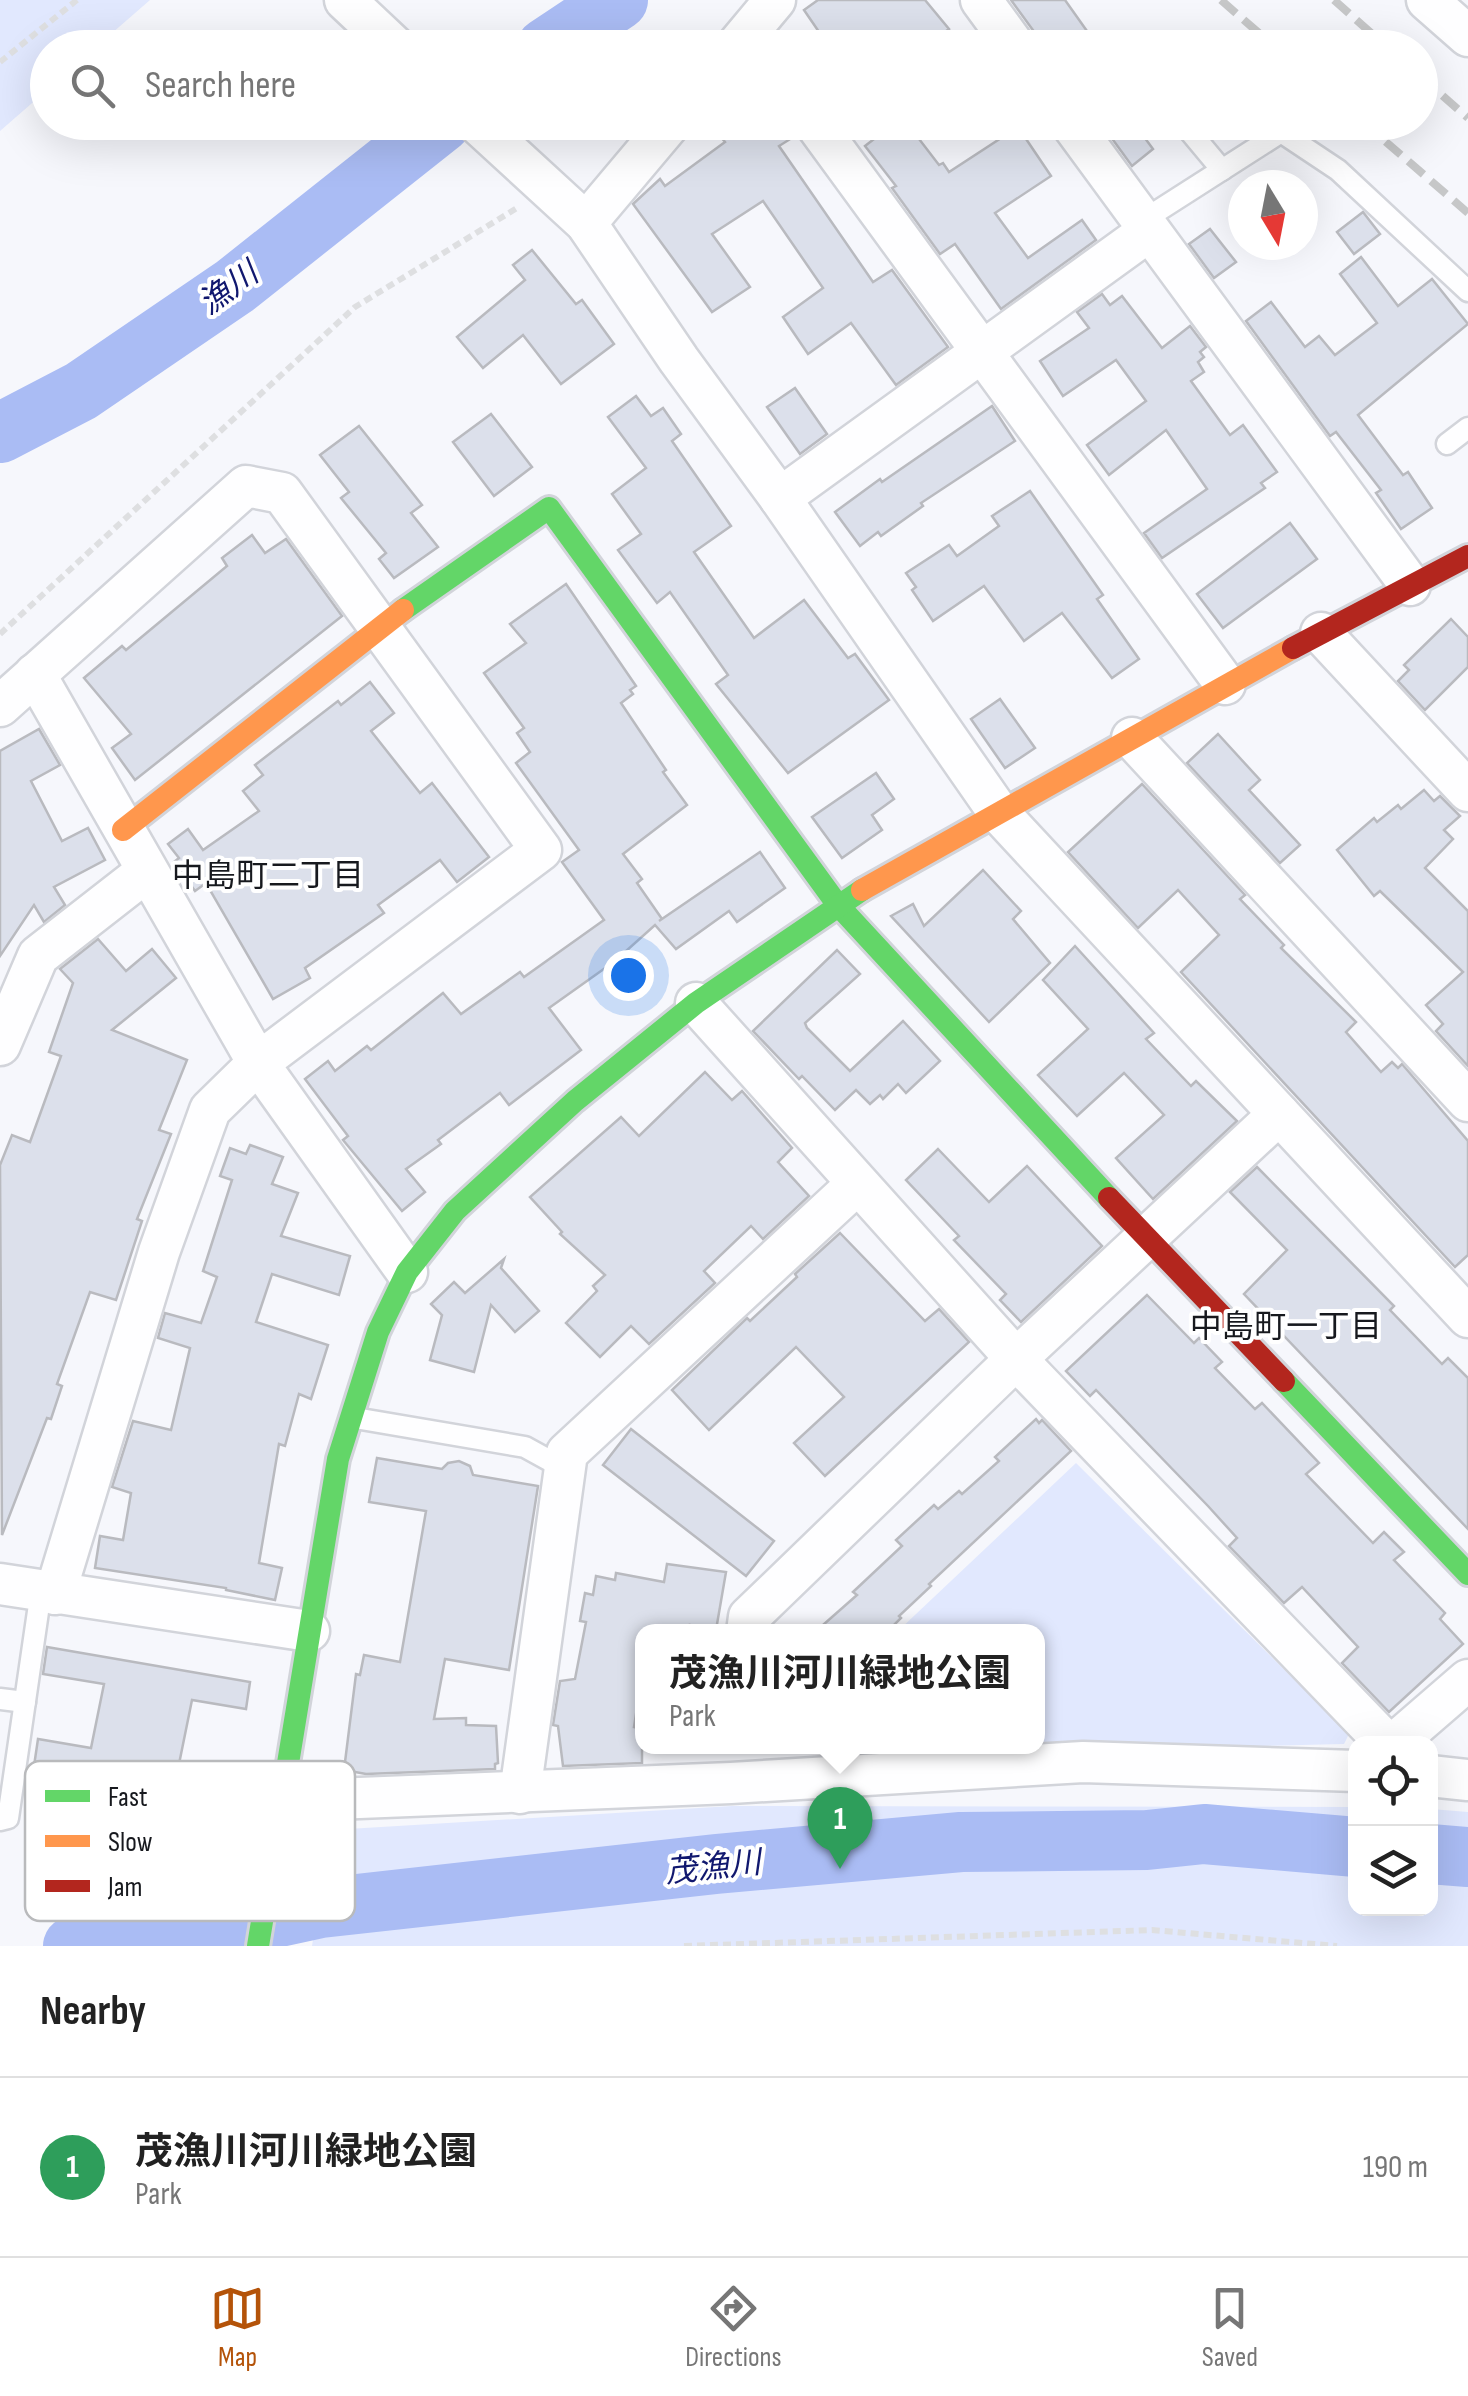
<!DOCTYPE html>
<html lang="en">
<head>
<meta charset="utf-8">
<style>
  body { margin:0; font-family:"Sofia Sans Condensed","Noto Sans JP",sans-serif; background:#f6f6f6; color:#222 }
  .controls { position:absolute; right:30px; bottom:30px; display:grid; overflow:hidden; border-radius:20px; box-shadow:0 10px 40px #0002 }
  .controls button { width:90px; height:90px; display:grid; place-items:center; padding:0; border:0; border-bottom:2px solid #e0e0e0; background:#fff; color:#222; font:50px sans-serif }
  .compass { position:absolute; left:1228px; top:170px; width:90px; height:90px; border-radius:50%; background:#fff; box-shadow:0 10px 40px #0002; rotate:170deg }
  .you { position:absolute; left:628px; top:975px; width:35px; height:35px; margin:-25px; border:8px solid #fff; border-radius:50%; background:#1a73e8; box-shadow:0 0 0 15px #1a73e833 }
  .badge { display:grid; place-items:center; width:65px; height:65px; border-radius:50%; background:#b45309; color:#fff; font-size:32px; font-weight:700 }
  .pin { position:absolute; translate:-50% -82px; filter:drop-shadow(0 2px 5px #0008) }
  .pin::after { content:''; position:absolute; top:52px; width:35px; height:30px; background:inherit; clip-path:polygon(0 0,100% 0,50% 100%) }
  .popup { position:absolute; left:635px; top:1624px; width:410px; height:130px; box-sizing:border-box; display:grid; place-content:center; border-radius:20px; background:#fff; filter:drop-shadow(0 2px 8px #0005); font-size:32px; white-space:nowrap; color:#767676 }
  .popup b { font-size:38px; color:#222 }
  .popup::after { content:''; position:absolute; left:50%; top:100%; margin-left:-20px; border:20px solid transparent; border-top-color:#fff }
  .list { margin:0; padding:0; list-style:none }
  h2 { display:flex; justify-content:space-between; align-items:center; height:130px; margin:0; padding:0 40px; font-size:42px }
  h2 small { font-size:32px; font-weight:400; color:#767676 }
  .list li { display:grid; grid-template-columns:65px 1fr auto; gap:30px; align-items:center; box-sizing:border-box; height:180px; padding:0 40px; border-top:2px solid #e0e0e0 }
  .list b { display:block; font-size:38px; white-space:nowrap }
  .list p { margin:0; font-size:32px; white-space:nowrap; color:#767676 }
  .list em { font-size:32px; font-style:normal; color:#767676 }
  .icon { flex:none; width:55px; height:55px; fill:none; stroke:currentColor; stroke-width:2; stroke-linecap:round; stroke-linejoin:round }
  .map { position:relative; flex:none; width:1468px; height:1946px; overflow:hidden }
  .search { position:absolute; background:#fff; box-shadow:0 10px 40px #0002; left:30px; right:30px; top:30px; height:110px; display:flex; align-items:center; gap:25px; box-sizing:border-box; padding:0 35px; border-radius:55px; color:#767676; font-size:38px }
  .sheet { height:310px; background:#fff }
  nav { display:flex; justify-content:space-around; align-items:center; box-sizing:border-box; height:140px; border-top:2px solid #e0e0e0; background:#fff; font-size:28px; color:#767676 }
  nav a { display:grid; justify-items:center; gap:5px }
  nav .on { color:#b45309 }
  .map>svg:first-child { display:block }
  .green { fill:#e1e8fe }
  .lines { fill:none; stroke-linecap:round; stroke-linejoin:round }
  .river { stroke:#aabcf4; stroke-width:60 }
  .building { fill:#dce0eb; stroke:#b9babf; stroke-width:2.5 }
  .lane-casing { stroke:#d2d4da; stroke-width:25 }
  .street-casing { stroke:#d2d4da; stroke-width:45 }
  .fast-casing { stroke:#d2d4da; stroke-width:28 }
  .slow-casing { stroke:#d2d4da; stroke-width:28 }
  .jam-casing { stroke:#d2d4da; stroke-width:28 }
  .path { stroke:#dedfe1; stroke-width:6; stroke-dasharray:8 5; stroke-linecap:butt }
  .lane { stroke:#fefeff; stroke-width:20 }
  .street { stroke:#fefeff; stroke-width:40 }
  .fast { stroke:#63d668; stroke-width:22 }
  .slow { stroke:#ff974d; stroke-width:22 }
  .jam { stroke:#b3261e; stroke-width:22 }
  .rail { stroke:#c6c7c8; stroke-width:8; stroke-dasharray:20 10; stroke-linecap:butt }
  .labels { text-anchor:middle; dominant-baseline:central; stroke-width:8; stroke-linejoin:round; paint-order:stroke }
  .water-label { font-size:32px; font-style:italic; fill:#11186f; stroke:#fff }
  .neighbourhood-label { font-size:32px; fill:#17191e; stroke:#fff }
  .key { fill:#fff; stroke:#b9babc; stroke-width:2.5 }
  .key-label { font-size:28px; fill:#17191e }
</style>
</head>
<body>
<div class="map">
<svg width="1468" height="1946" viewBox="0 0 1468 1946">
  <rect width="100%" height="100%" fill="#f6f7fc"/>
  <!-- green -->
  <g class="green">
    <polygon points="0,0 150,0 96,47 48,48 47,90 0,131"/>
    <polygon points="1076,1463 1349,1734 1344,1744 866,1756 866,1747 1038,1746 1038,1632 898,1631"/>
    <polygon points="732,1806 1355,1807 1356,1908 1430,1908 1431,1809 1468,1812 1468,1946 312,1946 331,1830"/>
  </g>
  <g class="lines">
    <!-- river -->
    <g class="river">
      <polyline points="546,48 618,0"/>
      <polyline points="0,433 81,391 235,286 442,122"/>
      <polyline points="1430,1854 1468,1857"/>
      <polyline points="73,1946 242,1925 321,1908 716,1864 961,1842 1147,1840 1204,1834 1356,1847"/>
    </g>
  </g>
  <!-- building -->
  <g class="building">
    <polygon points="818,0 925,0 949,29 922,48 830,48 804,10"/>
    <polygon points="1011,0 1065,0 1099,48 1046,48"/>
    <polygon points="709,122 791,122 795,136 779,146 873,282 892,270 948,347 896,385 851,323 808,354 783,317 823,288 763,201 712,234 750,287 712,312 633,204 660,179 665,186 725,142"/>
    <polygon points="896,122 906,122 939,165 943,163 949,172 1018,127 1051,176 995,213 1028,258 1082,220 1096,240 1001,309 955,244 940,254 892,188 896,186 865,146"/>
    <polygon points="1100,122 1133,122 1153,149 1132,166"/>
    <polygon points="1363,212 1380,234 1354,254 1337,232"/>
    <polygon points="1210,229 1236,262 1214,278 1189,244"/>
    <polygon points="532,250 576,304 582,300 614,344 561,384 523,335 483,368 457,337 525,280 513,265"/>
    <polygon points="1361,257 1398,306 1432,279 1468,324 1358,415 1403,475 1408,472 1432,508 1401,529 1376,493 1381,490 1336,432 1330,436 1246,321 1271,302 1305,347 1319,336 1335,355 1377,323 1340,274"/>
    <polygon points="1102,294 1110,305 1122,296 1162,348 1190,326 1206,347 1200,352 1204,357 1198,362 1204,372 1191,381 1230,435 1243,425 1277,472 1261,483 1265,488 1162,558 1144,533 1207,489 1166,430 1109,475 1087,445 1146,401 1116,360 1063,396 1040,361 1089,328 1077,312"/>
    <polygon points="795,388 827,434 800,454 767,407"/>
    <polygon points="636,396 651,416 663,408 681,434 672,441 731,526 694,552 754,638 804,600 848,658 855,654 889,700 788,773 716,684 728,675 670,592 657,603 618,550 641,534 612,494 646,468 608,417"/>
    <polygon points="992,406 1015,441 921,503 923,506 881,536 878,532 860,546 835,512 880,479 882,482"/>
    <polygon points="491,414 532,467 494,496 453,442"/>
    <polygon points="359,426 422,505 411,513 438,547 394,578 379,559 386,553 341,498 349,492 320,455"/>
    <polygon points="1030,491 1103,595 1097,599 1139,659 1112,678 1062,613 1024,641 984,586 933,621 912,590 916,587 906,573 949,545 957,556 999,526 992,516"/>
    <polygon points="1290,523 1317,559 1223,628 1197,594"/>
    <polygon points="252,535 265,553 286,539 342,616 135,780 112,748 131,734 84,678 122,646 126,650 227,566 222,558"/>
    <polygon points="566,584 636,686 630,690 633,694 621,703 666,770 663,772 687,805 623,854 642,879 637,883 662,919 659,921 760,852 785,888 737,922 729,911 676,949 655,925 615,961 549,1008 581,1050 509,1105 500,1093 438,1140 441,1144 406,1169 425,1192 402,1211 343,1140 348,1136 305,1079 328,1061 335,1071 367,1046 371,1050 443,993 461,1014 520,972 524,977 604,920 562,862 579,850 516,763 530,752 517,733 524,728 484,673 526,643 510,624"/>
    <polygon points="1451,619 1468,637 1468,667 1425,710 1398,681 1409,670 1404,665"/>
    <polygon points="370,682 394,713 371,731 420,793 432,783 489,857 457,882 440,860 378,905 384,913 305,968 310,978 273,999 206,883 195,891 174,862 179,858 168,844 188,829 203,850 259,811 243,791 263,775 255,765 338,701 341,705"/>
    <polygon points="1000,699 1035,748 1005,768 971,719"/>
    <polygon points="39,729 60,765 31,781 62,841 88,828 105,860 54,887 65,905 44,922 34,905 0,956 0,751"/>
    <polygon points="1218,734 1260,780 1249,790 1300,845 1280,863 1187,763"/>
    <polygon points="876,773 894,799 872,815 882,830 842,858 812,817"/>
    <polygon points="1142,784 1245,895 1240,899 1284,945 1281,948 1356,1022 1346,1032 1381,1072 1392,1062 1398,1068 1402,1064 1468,1141 1468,1255 1455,1267 1181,972 1219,935 1178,890 1138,928 1068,852"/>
    <polygon points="1424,790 1434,801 1440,796 1460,816 1444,830 1453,839 1425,868 1468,911 1468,1066 1436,1031 1443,1024 1426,1005 1463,972 1380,891 1374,896 1337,850 1374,818 1377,822 1398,805 1401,809"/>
    <polygon points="983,870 1021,911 1013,919 1050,963 989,1022 891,916 913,904 924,926"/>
    <polygon points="98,939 126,971 152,949 176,978 112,1030 187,1060 159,1130 171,1134 137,1219 142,1221 116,1300 90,1292 57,1384 62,1386 51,1419 47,1418 2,1535 0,1165 12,1135 30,1142 61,1056 49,1052 73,983 60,969"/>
    <polygon points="1075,946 1154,1033 1146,1039 1191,1086 1196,1081 1237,1121 1153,1199 1116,1158 1164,1115 1124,1073 1077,1116 1038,1075 1088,1029 1043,980"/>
    <polygon points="837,950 860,974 805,1023 807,1028 850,1071 903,1021 940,1061 906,1093 898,1084 883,1099 880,1095 870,1104 856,1090 835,1110 802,1076 799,1079 753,1031"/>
    <polygon points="705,1072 732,1100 742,1091 792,1148 778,1162 809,1196 763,1239 751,1226 704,1271 715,1283 649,1344 631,1326 600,1357 566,1323 597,1291 593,1286 605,1275 560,1234 562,1232 530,1197 621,1117 639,1136"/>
    <polygon points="250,1145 283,1157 272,1184 298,1193 281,1236 350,1256 339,1295 272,1274 256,1322 328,1345 311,1399 299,1394 285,1446 279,1444 259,1563 282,1568 275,1600 226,1590 226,1588 95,1568 100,1536 123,1540 131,1493 112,1487 133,1421 171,1430 190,1348 158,1338 165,1313 201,1323 217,1277 203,1271 232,1180 220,1176 230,1148 246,1154"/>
    <polygon points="938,1149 989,1202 1027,1166 1102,1246 1021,1322 1000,1300 1006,1294 954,1240 959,1236 906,1180"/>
    <polygon points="1257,1167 1394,1306 1390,1310 1442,1364 1448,1358 1468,1378 1468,1529 1244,1294 1287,1250 1230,1192"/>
    <polygon points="840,1233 925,1321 939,1309 969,1342 825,1476 794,1443 844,1397 796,1347 709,1430 672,1390 747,1318 750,1321 797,1277 795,1274"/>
    <polygon points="504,1259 501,1268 539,1311 515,1332 491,1305 474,1372 430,1360 442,1315 431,1304 454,1282 465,1293"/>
    <polygon points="1147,1295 1194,1343 1199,1338 1222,1362 1215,1368 1255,1409 1262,1403 1319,1463 1306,1474 1373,1543 1384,1532 1404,1552 1394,1560 1445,1613 1440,1619 1463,1644 1389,1712 1342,1663 1358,1647 1302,1587 1284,1603 1229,1546 1237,1538 1208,1506 1096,1390 1090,1396 1066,1371"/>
    <polygon points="1036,1419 1039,1423 1042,1420 1071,1451 929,1584 931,1586 899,1616 901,1618 887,1632 815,1632 857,1595 853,1592 902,1546 896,1540 934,1505 938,1509 959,1491 962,1494 999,1461 995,1457"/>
    <polygon points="631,1429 774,1541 746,1576 603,1465"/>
    <polygon points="377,1458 442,1469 448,1463 459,1461 470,1466 473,1475 538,1486 509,1670 445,1659 434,1719 466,1718 466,1725 496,1726 498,1763 495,1764 495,1769 366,1774 344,1770 356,1674 360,1675 364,1655 400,1662 426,1511 369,1502"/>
    <polygon points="667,1564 726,1572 716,1630 690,1625 690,1632 642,1632 642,1676 634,1727 642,1729 642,1763 563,1766 558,1726 553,1725 560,1681 575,1679 586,1622 580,1621 585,1593 593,1595 596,1576 615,1580 616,1573 664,1582"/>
    <polygon points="47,1647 250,1682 246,1709 192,1700 179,1764 228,1772 223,1798 177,1790 175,1823 159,1823 81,1809 88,1775 34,1766 38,1739 91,1748 104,1684 43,1674"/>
  </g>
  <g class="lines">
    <defs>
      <g id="lane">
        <polyline points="1182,122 1222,170"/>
        <polyline points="1142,221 1281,132 1338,170 1468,291"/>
        <polyline points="1447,444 1468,428"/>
        <polyline points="355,1418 525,1447 565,1469"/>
        <polyline points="0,1699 25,1702"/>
        <polyline points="0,1820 8,1818 41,1591"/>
      </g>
      <g id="street">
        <polyline points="345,0 396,48"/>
        <polyline points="981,0 1016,48"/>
        <polyline points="1427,0 1468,36"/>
        <polyline points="735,48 775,0"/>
        <polyline points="476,122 586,223 679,360 780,498 999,813 1468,1317"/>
        <polyline points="814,122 1225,684"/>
        <polyline points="1070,122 1410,585"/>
        <polyline points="586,223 671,122"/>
        <polyline points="780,498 1149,231"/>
        <polyline points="1321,633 1468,791"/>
        <polyline points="35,674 258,1063 210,1110 159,1252 55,1594"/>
        <polyline points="0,706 246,486 282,493 541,850 258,1063 407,1272"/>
        <polyline points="1132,738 1468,1101"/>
        <polyline points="696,1003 1016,1359 1387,1744"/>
        <polyline points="0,1045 38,956 147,871"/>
        <polyline points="0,1584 309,1631"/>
        <polyline points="747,1632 749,1617 1016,1359 1279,1114"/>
        <polyline points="1394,1744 1468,1680"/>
        <polyline points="1430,1776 1468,1780"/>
        <polyline points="520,1793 567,1453 857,1184"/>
        <polyline points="284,1801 731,1783 1083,1762 1356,1771"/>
      </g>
      <g id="fast">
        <polyline points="403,610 549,508 837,904 1109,1198"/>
        <polyline points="1284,1381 1468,1574"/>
        <polyline points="258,1946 338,1459 378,1332 407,1272 455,1211 575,1101 696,1003 862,890"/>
      </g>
      <g id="slow">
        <polyline points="123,830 403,610"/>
        <polyline points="862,890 1293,648"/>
      </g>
      <g id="jam">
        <polyline points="1293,648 1468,556"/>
        <polyline points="1109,1198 1284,1381"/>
      </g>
    </defs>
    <!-- lane casing -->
    <use href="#lane" class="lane-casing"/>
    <!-- street casing -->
    <use href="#street" class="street-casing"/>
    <!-- fast casing -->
    <use href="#fast" class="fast-casing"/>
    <!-- slow casing -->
    <use href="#slow" class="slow-casing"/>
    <!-- jam casing -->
    <use href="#jam" class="jam-casing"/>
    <!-- path -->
    <g class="path">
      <polyline points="0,62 77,0"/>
      <polyline points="0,634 355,307 517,208"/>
      <polyline points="684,1946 1152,1930 1337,1946"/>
    </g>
    <!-- lane -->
    <use href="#lane" class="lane"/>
    <!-- street -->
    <use href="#street" class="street"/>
    <!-- fast -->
    <use href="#fast" class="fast"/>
    <!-- slow -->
    <use href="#slow" class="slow"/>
    <!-- jam -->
    <use href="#jam" class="jam"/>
    <!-- rail -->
    <g class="rail">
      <polyline points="1221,0 1276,48"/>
      <polyline points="1334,0 1388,48"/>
      <polyline points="1420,76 1468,118"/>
      <polyline points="1363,122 1468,213"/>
    </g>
  </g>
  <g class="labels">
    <!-- water labels -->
    <g class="water-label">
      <text transform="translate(229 289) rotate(-36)">漁川</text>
      <text transform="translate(713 1868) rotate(-6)">茂漁川</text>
    </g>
    <!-- neighbourhood labels -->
    <g class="neighbourhood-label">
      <text x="268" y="876">中島町二丁目</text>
      <text x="1286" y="1327">中島町一丁目</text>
    </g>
  </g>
  <!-- legend -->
  <rect x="25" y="1761" width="330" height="160" rx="15" class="key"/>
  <rect x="45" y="1790" width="45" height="12" fill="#63d668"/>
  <rect x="45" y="1835" width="45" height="12" fill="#ff974d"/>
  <rect x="45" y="1880" width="45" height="12" fill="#b3261e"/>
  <g class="key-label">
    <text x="108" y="1806">Fast</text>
    <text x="108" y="1851">Slow</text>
    <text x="108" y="1896">Jam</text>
  </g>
</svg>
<div class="controls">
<button><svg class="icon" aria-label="locate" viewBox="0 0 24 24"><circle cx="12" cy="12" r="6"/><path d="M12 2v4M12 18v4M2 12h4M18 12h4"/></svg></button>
<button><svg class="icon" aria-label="layers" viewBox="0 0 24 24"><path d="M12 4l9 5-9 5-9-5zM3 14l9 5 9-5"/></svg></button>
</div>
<svg class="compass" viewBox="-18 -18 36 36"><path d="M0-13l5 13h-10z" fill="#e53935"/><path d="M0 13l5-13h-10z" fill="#767676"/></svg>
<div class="you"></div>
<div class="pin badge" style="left:840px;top:1869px;background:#2e9e5b">1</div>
<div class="popup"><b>茂漁川河川緑地公園</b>Park</div>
<div class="search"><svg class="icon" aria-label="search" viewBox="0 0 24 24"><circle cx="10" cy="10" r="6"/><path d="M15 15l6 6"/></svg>Search here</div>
</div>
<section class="sheet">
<h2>Nearby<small></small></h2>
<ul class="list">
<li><span class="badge" style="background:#2e9e5b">1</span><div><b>茂漁川河川緑地公園</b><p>Park</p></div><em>190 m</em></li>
</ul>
</section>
<nav>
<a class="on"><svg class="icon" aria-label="map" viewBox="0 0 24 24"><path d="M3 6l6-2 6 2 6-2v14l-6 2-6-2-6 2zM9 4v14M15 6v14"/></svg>Map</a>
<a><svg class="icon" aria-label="directions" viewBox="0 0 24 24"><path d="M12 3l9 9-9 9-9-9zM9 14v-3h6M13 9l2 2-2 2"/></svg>Directions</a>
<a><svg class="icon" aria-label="saved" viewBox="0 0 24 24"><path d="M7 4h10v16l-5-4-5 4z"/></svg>Saved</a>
</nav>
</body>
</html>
